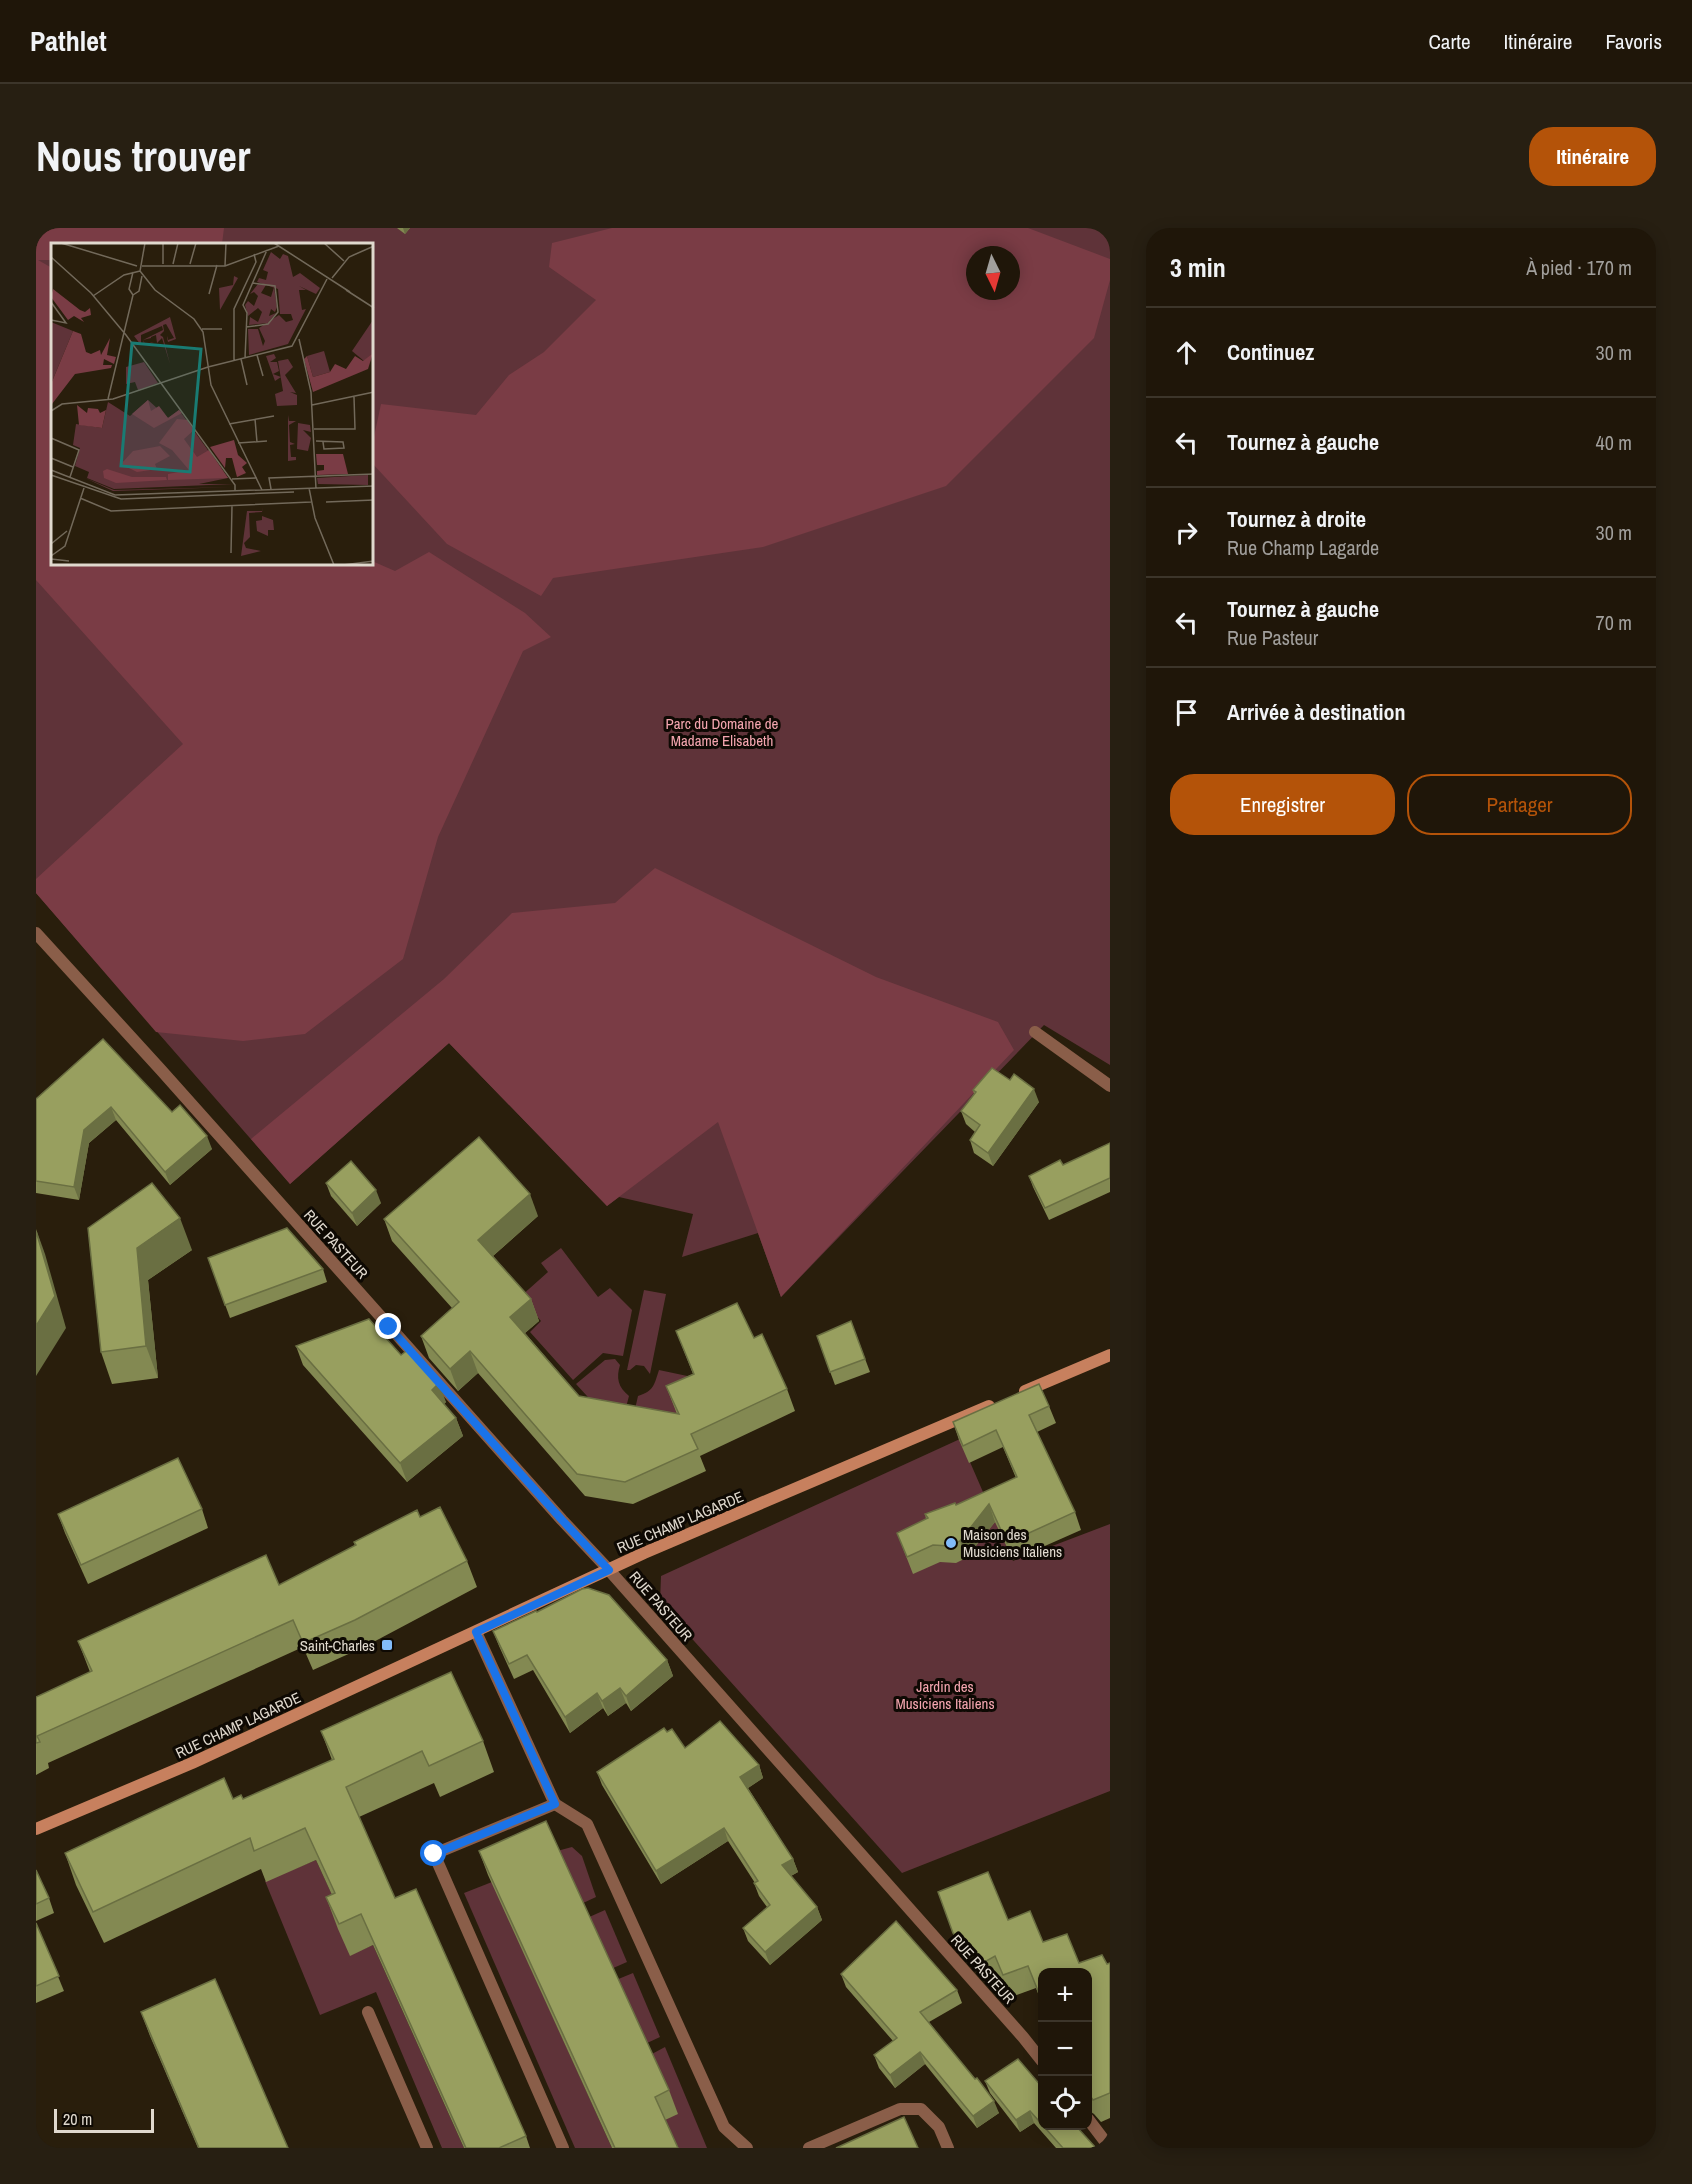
<!DOCTYPE html>
<html lang="fr">
<head>
<meta charset="utf-8">
<style>
  body { margin:0; font-family:"Archivo Narrow",sans-serif; background:#271f12; color:#f1f3f6 }
  .controls { position:absolute; right:18px; bottom:18px; display:grid; overflow:hidden; border-radius:12px; box-shadow:0 3px 15px #0003 }
  .controls button { width:54px; height:54px; display:grid; place-items:center; padding:0; border:0; border-bottom:2px solid #3c352a; background:#1f1609; color:#f1f3f6; font:30px sans-serif }
  .compass { position:absolute; left:930px; top:18px; width:54px; height:54px; border-radius:50%; background:#1f1609; box-shadow:0 3px 15px #0003; rotate:175deg }
  .scale { position:absolute; left:18px; bottom:15px; width:100px; box-sizing:border-box; padding-left:6px; border:3px solid #e0d9ce; border-top:0; font-size:16px; line-height:21px; white-space:nowrap; color:#e0d9ce; -webkit-text-stroke:4px #0e0903; paint-order:stroke }
  .stop { position:absolute; width:18px; height:18px; margin:-14px; border:4px solid #1a73e8; border-radius:50%; background:#fff }
  .stop.end { background:#1a73e8; border-color:#fff; box-shadow:0 2px 6px #0008 }
  .list { margin:0; padding:0; list-style:none }
  h2 { display:flex; justify-content:space-between; align-items:center; height:78px; margin:0; padding:0 24px; font-size:26px }
  h2 small { font-size:20px; font-weight:400; color:#a19f9c }
  .list li { display:grid; grid-template-columns:39px 1fr auto; gap:18px; align-items:center; box-sizing:border-box; height:90px; padding:0 24px; border-top:2px solid #3c352a }
  .list b { display:block; font-size:22px; white-space:nowrap }
  .list p { margin:0; font-size:20px; white-space:nowrap; color:#a19f9c }
  .list em { font-size:20px; font-style:normal; color:#a19f9c }
  .actions { display:flex; gap:12px; padding:18px 24px }
  .actions a { flex:1; padding:14px 0; border:2px solid #b45309; border-radius:24px; text-align:center; font-size:21px; color:#b45309 }
  .actions .main { background:#b45309; color:#fff }
  .icon { flex:none; width:33px; height:33px; fill:none; stroke:currentColor; stroke-width:2; stroke-linecap:round; stroke-linejoin:round }
  .map { position:relative; flex:none; width:1074px; height:1920px; overflow:hidden; border-radius:24px }
  header { display:flex; align-items:center; gap:36px; box-sizing:border-box; height:84px; padding:0 30px; background:#1f1609; border-bottom:2px solid #3c352a }
  header strong { font-size:28px }
  nav { display:flex; gap:33px; margin-inline-start:auto; font-size:21px }
  .intro { display:flex; align-items:center; justify-content:space-between; box-sizing:border-box; height:144px; padding:0 36px }
  h1 { margin:0; font-size:42px }
  .button { padding:15px 27px; border-radius:24px; background:#b45309; color:#fff; font-size:21px; font-weight:700 }
  main { display:flex; gap:36px; padding:0 36px }
  aside { flex:1; background:#1f1609; border-radius:24px; box-shadow:0 3px 15px #0003 }
  .map>svg:first-child { display:block }
  .green { fill:#5f3339; fill-rule:evenodd }
  .forest { fill:#7a3c45; fill-rule:evenodd }
  .lines { fill:none; stroke-linecap:round; stroke-linejoin:round }
  .service { stroke:#8a5e49; stroke-width:12 }
  .minor { stroke:#8a5e49; stroke-width:12 }
  .secondary { stroke:#c7805e; stroke-width:12 }
  .wall { fill:#838952 }
  .shaded-wall { fill:#6a6f42 }
  .building { fill:#989f5f; stroke:#6a6f42; stroke-width:1.5 }
  .route { stroke:#1a73e8; stroke-width:8 }
  .poi-dot { fill:#82bcfa; stroke:#0e0903; stroke-width:2 }
  .labels { text-anchor:middle; dominant-baseline:central; stroke-width:6; stroke-linejoin:round; paint-order:stroke }
  .park-label { font-size:15px; fill:#f5a6b0; stroke:#0e0903 }
  .street-label { font-size:15px; fill:#e0d9ce; stroke:#0e0903 }
  .poi-label { font-size:15px; fill:#e0d9ce; stroke:#0e0903; text-anchor:start }
  .inset-road { fill:none; stroke:#72695a; stroke-width:1.5 }
  .view { fill:#197b73; fill-opacity:0.15; stroke:#197b73; stroke-width:3 }
  .inset-edge { fill:none; stroke:#e0d9ce; stroke-width:3 }
</style>
</head>
<body>
<header>
<strong>Pathlet</strong>
<nav><a>Carte</a><a>Itinéraire</a><a>Favoris</a></nav>
</header>
<div class="intro"><h1>Nous trouver</h1><a class="button">Itinéraire</a></div>
<main>
<div class="map">
<svg width="1074" height="1920" viewBox="0 0 1074 1920">
  <rect width="100%" height="100%" fill="#291e0c"/>
  <!-- green -->
  <g class="green">
    <path d="M0 0H1074V837L1008 797 745 1069 722 1005 646 1029 657 986 583 969 571 978 413 815 254 956 0 665ZM16 16H336V336H16ZM939 27H975V63H939Z"/>
    <polygon points="525,1020 562,1069 574,1060 596,1082 587,1128 567,1125 537,1152 494,1104 505,1093 484,1069 512,1044 505,1035"/>
    <polygon points="608,1062 630,1066 614,1146 608,1138 600,1137 594,1142 591,1142"/>
    <path d="M579 1131 584 1137C580 1150 582 1159 593 1168L588 1187 562 1180 540 1156 569 1132Z"/>
    <path d="M623 1142 656 1149 642 1189 597 1190 602 1168C618 1163 618 1157 623 1142Z"/>
    <polygon points="924,1211 977,1333 1074,1296 1074,1563 866,1645 624,1375 625,1348"/>
    <polygon points="536,1619 546,1628 560,1669 545,1676 521,1623"/>
    <polygon points="280,1632 310,1697 314,1727 337,1717 428,1920 406,1920 340,1764 284,1787 229,1653"/>
    <polygon points="456,1654 576,1920 539,1920 428,1665"/>
    <polygon points="569,1682 591,1734 575,1741 551,1690"/>
    <polygon points="597,1745 624,1809 609,1816 580,1752"/>
    <polygon points="629,1819 671,1920 640,1920 627,1893 614,1827"/>
  </g>
  <!-- forest -->
  <g class="forest">
    <polygon points="0,0 188,0 186,16 16,16 16,32 2,32 16,40 16,336 336,336 336,333 359,343 393,324 489,385 515,409 487,423 402,609 367,731 269,806 207,813 120,804 0,665 0,651 147,516 0,352"/>
    <path d="M576 0H992L1074 31V52L1058 110 910 258 727 319 517 350 505 368 411 316 336 235V218L345 176 440 187 473 147 508 124 560 72 513 39 516 15ZM939 27H975V63H939Z"/>
    <polygon points="619,640 840,749 962,794 978,822 745,1069 682,894 571,978 413,815 254,956 215,911 408,751 476,685 579,675"/>
  </g>
  <g class="lines">
    <!-- service -->
    <g class="service">
      <polyline points="999,804 1074,858"/>
      <polyline points="440,1404 519,1576 398,1626 527,1920"/>
      <polyline points="519,1576 551,1596 688,1899 711,1920"/>
      <polyline points="332,1784 391,1920"/>
      <polyline points="773,1920 864,1881 885,1881 903,1899 912,1920"/>
    </g>
    <!-- minor -->
    <g class="minor">
      <polyline points="0,705 125,842 526,1292 573,1342 987,1809 1006,1833"/>
      <polyline points="1052,1891 1074,1920"/>
    </g>
    <!-- secondary -->
    <g class="secondary">
      <polyline points="989,1163 1074,1127"/>
      <polyline points="0,1601 156,1535 608,1325 953,1178"/>
    </g>
  </g>
  <!-- wall -->
  <g class="wall">
    <polygon points="361,0 374,0 369,6"/>
    <polygon points="937,862 1003,874 957,938 938,925 934,912 939,904 930,896 925,883 938,866"/>
    <polygon points="0,871 136,884 176,921 134,957 80,892 53,915 43,972 0,965"/>
    <polygon points="1074,915 1074,964 1013,992 997,959 993,948 1027,937"/>
    <polygon points="290,955 345,975 321,998 295,968"/>
    <polygon points="502,988 457,1028 495,1071 503,1093 489,1105 543,1168 641,1186 630,1158 657,1146 640,1103 718,1110 751,1161 759,1183 664,1228 670,1243 597,1276 549,1268 442,1145 422,1163 393,1130 385,1108 416,1080 356,1013 348,991"/>
    <polygon points="52,1000 156,1022 112,1052 122,1150 76,1156 65,1124"/>
    <polygon points="172,1030 287,1041 291,1054 194,1090"/>
    <polygon points="815,1093 834,1144 799,1157 781,1108"/>
    <polygon points="260,1118 365,1127 410,1174 408,1176 420,1190 427,1208 371,1254 267,1137"/>
    <polygon points="1013,1178 1020,1195 1001,1204 1039,1284 1045,1302 977,1332 959,1294 930,1330 920,1335 904,1334 877,1346 861,1305 890,1291 889,1286 920,1277 980,1250 967,1219 933,1235 923,1212 917,1194"/>
    <polygon points="166,1281 172,1300 52,1356 29,1305 22,1286"/>
    <polygon points="384,1289 431,1333 441,1359 328,1419 277,1442 267,1419 12,1535 13,1540 0,1547 0,1469 54,1444 42,1413 243,1357 319,1318 318,1314"/>
    <polygon points="501,1384 631,1432 637,1448 595,1483 590,1475 572,1488 567,1480 534,1505 497,1442 478,1451 463,1418 457,1403"/>
    <polygon points="285,1503 447,1513 458,1544 404,1569 398,1555 323,1589 359,1670 490,1908 494,1920 428,1920 337,1717 314,1728 302,1701 290,1669 296,1667 280,1632 230,1654 225,1641 68,1715 40,1657 29,1625 197,1571 207,1571 296,1532"/>
    <polygon points="649,1520 723,1537 727,1550 712,1560 757,1631 762,1644 755,1648 781,1679 786,1692 734,1737 712,1713 707,1700 731,1679 723,1668 718,1655 719,1655 692,1613 625,1656 566,1557 561,1544"/>
    <polygon points="443,1623 633,1862 642,1886 629,1892 642,1920 576,1920 452,1647"/>
    <polygon points="0,1642 13,1670 18,1685 0,1693"/>
    <polygon points="902,1664 972,1692 1007,1714 1043,1735 1071,1736 1074,1735 1074,1890 1065,1894 1058,1886 1052,1882 1052,1744 1006,1744 1006,1776 1000,1760 975,1769 967,1751 954,1759 925,1727"/>
    <polygon points="0,1695 28,1763 0,1775"/>
    <polygon points="805,1746 921,1762 926,1775 893,1794 963,1885 941,1900 889,1836 859,1860 843,1840 838,1827 857,1813 810,1759"/>
    <polygon points="105,1784 252,1920 162,1920 114,1808"/>
    <polygon points="949,1853 1060,1920 1020,1920 998,1895 984,1904 954,1865"/>
  </g>
  <!-- shaded-wall -->
  <g class="shaded-wall">
    <polygon points="367,0 374,0 369,6"/>
    <polygon points="998,861 1003,874 957,938 952,925"/>
    <polygon points="75,879 80,892 53,915 43,972 38,959 48,902"/>
    <polygon points="171,908 176,921 134,957 129,944"/>
    <polygon points="340,962 345,975 321,998 316,985"/>
    <polygon points="494,966 502,988 450,1034 442,1012"/>
    <polygon points="144,990 156,1022 112,1052 122,1150 110,1118 101,1020"/>
    <polygon points="0,1001 9,1026 30,1100 0,1148"/>
    <polygon points="495,1071 503,1093 482,1111 474,1089"/>
    <polygon points="434,1123 442,1145 422,1163 414,1141"/>
    <polygon points="403,1155 410,1174 403,1181 396,1162"/>
    <polygon points="420,1190 427,1208 371,1254 364,1235"/>
    <polygon points="953,1276 959,1294 930,1330 924,1313"/>
    <polygon points="631,1432 637,1448 595,1483 590,1468"/>
    <polygon points="584,1460 590,1475 572,1488 566,1473"/>
    <polygon points="561,1465 567,1480 534,1505 529,1489"/>
    <polygon points="723,1537 727,1550 709,1562 704,1549"/>
    <polygon points="688,1600 692,1613 625,1656 620,1643"/>
    <polygon points="757,1631 762,1644 751,1650 746,1637"/>
    <polygon points="781,1679 786,1692 734,1737 729,1724"/>
    <polygon points="884,1824 889,1836 859,1860 854,1847"/>
    <polygon points="958,1873 963,1885 941,1900 937,1888"/>
    <polygon points="994,1883 998,1895 984,1904 980,1892"/>
  </g>
  <!-- building -->
  <g class="building">
    <polygon points="67,811 136,884 144,877 171,908 129,944 75,879 48,902 38,959 0,953 0,871"/>
    <polygon points="956,840 974,852 978,846 998,861 952,925 934,912 944,897 925,883 940,864 937,862"/>
    <polygon points="443,909 494,966 442,1012 495,1071 474,1089 543,1168 643,1186 630,1158 658,1146 640,1103 701,1075 718,1110 726,1106 751,1161 655,1206 662,1221 589,1254 541,1246 434,1123 414,1141 385,1108 423,1074 348,991"/>
    <polygon points="1074,915 1074,950 1009,980 993,948 1024,932 1027,937"/>
    <polygon points="315,933 340,962 316,985 290,955"/>
    <polygon points="116,955 144,990 101,1020 110,1118 65,1124 52,1000"/>
    <polygon points="251,1000 287,1041 189,1077 172,1030"/>
    <polygon points="0,1003 19,1068 0,1098"/>
    <polygon points="333,1091 365,1127 373,1121 403,1155 396,1162 420,1190 364,1235 260,1118"/>
    <polygon points="815,1093 829,1131 794,1144 781,1108"/>
    <polygon points="1003,1156 1013,1178 993,1187 1039,1284 971,1315 953,1276 924,1313 914,1318 897,1317 871,1329 861,1305 892,1290 889,1286 919,1275 920,1277 981,1249 960,1202 927,1218 917,1194"/>
    <polygon points="142,1230 166,1281 45,1337 22,1286"/>
    <polygon points="404,1279 431,1333 319,1392 267,1415 257,1392 1,1508 4,1514 0,1515 0,1469 56,1443 42,1413 230,1327 243,1357 320,1317 318,1314 381,1282 384,1289"/>
    <polygon points="552,1360 573,1367 631,1432 590,1468 584,1460 566,1473 561,1465 529,1489 491,1427 473,1436 457,1403 500,1383 501,1384 546,1361"/>
    <polygon points="415,1444 447,1513 393,1538 386,1523 310,1559 359,1670 380,1661 490,1908 463,1920 430,1920 325,1686 303,1696 290,1669 299,1665 269,1600 218,1623 214,1610 57,1684 29,1625 188,1550 197,1571 205,1567 207,1571 298,1531 285,1503"/>
    <polygon points="684,1493 723,1537 704,1549 757,1631 746,1637 781,1679 729,1724 707,1700 734,1677 718,1655 722,1653 688,1600 620,1643 561,1544 628,1500 631,1504 636,1501 649,1520"/>
    <polygon points="510,1593 633,1862 619,1869 642,1920 579,1920 443,1623"/>
    <polygon points="0,1642 13,1670 0,1676"/>
    <polygon points="952,1644 972,1692 994,1683 1007,1714 1031,1706 1043,1735 1066,1727 1071,1736 1074,1735 1074,1865 1057,1872 1052,1865 1052,1744 1006,1744 1006,1773 992,1738 967,1747 959,1728 945,1736 917,1705 902,1664"/>
    <polygon points="860,1693 921,1762 884,1784 939,1851 941,1850 958,1873 937,1888 884,1824 854,1847 838,1827 861,1810 805,1746"/>
    <polygon points="0,1695 23,1748 0,1758"/>
    <polygon points="179,1751 252,1920 163,1920 105,1784"/>
    <polygon points="982,1831 1006,1859 1006,1898 1040,1898 1060,1920 1027,1920 994,1883 980,1892 949,1853"/>
    <polygon points="868,1889 882,1920 800,1920"/>
  </g>
  <g class="lines">
    <!-- route -->
    <polyline class="route" points="353,1099 526,1292 573,1342 440,1404 519,1576 398,1626"/>
  </g>
  <!-- markers -->
  <g class="poi-dot">
    <circle cx="915" cy="1315" r="6"/>
    <rect x="345" y="1411" width="12" height="12" rx="3"/>
  </g>
  <g class="labels">
    <!-- park labels -->
    <g class="park-label">
      <text x="686" y="495">Parc du Domaine de<tspan x="686" dy="17">Madame Elisabeth</tspan></text>
      <text x="909" y="1458">Jardin des<tspan x="909" dy="17">Musiciens Italiens</tspan></text>
    </g>
    <!-- street labels -->
    <g class="street-label">
      <text transform="translate(300 1016) rotate(48)">RUE PASTEUR</text>
      <text transform="translate(644 1294) rotate(-23)">RUE CHAMP LAGARDE</text>
      <text transform="translate(625 1378) rotate(49)">RUE PASTEUR</text>
      <text transform="translate(202 1497) rotate(-25)">RUE CHAMP LAGARDE</text>
      <text transform="translate(947 1741) rotate(48)">RUE PASTEUR</text>
    </g>
    <!-- poi labels -->
    <g class="poi-label">
      <text x="927" y="1306">Maison des<tspan x="927" dy="17">Musiciens Italiens</tspan></text>
      <text x="339" y="1417" text-anchor="end">Saint-Charles</text>
    </g>
  </g>
  <!-- overview -->
  <g transform="translate(15 15)">
    <rect width="322" height="322" fill="#291e0c"/>
    <path d="M220 9 229 16 232 11 237 13 242 34 249 30 269 45 265 51 248 43 255 47H248L251 67 255 66 237 101 198 112 197 86H207L212 103 214 98 208 85 228 72 235 79 242 77 240 71H229L227 46 206 39 208 35 215 37 217 29 212 27ZM183 33 187 35 169 67 168 45 182 42ZM207 41 215 42 210 50 220 54 223 44 226 64 224 69 220 66 218 73 225 70 217 80 198 82 199 74 207 79 211 69 207 65 197 73 194 62 197 58 203 63 207 53 203 49 199 51ZM119 74 125 96 117 99 116 95V93L117 97 123 95 115 81 112 82 113 88 109 92 112 94 119 121 111 95 106 100 105 92 100 94V95L92 97 94 101 103 99 95 102H94L93 101 92 97 112 87 111 83 90 92V102L83 93ZM322 77V110L313 118 301 108ZM0 79 22 88 0 141ZM273 108 279 129 262 134 256 113ZM223 111 225 115 219 119H226L228 128 222 131 230 134 224 138 215 113ZM237 116 242 124 234 132 245 150 239 149 246 152V162L226 163 224 151 232 148 227 118ZM93 119 107 140 87 147 84 139 75 141V124ZM97 157 117 175 128 167 177 235 148 241H182L63 246 36 235 38 229 24 223 29 205 22 202 25 181 51 185 57 159 79 173ZM237 172 238 178H245L238 182 239 199 244 201 239 202 240 214H245V208V217L237 218ZM247 180 259 182 260 189 252 187 260 195 257 208 246 206ZM317 232V242L267 241 266 235ZM34 235 63 247 181 244 62 248ZM212 264 211 269 198 270 199 294 193 300 195 305 210 308 190 313 196 268H211ZM211 273 222 277 223 287H217V293L206 288 205 278 211 277Z" fill="#5f3339"/>
    <path d="M2 46 29 67 34 69 39 65 40 72 30 75 33 79 23 73 17 77 0 54ZM22 88 30 91 35 109 40 111 49 107 50 112 59 95 56 112 65 114 63 121 53 116 52 122H61L60 125 24 131 1 161 0 141ZM322 110 317 126 262 149 253 116 256 113 262 134 279 129 284 121 295 126 304 113 312 118ZM97 157 100 168 108 163 117 175 128 167 131 170 103 185 81 171ZM26 162 36 170 37 165 47 166 49 170 55 167 51 185 28 182ZM126 176 136 177 143 187 133 196 146 214 158 207 177 235 117 237V231L138 227 121 207 108 200ZM183 197 187 212 196 220 191 224 195 230 186 234 181 215H175L174 225 159 204ZM109 203 119 213 104 221 106 226 86 229 70 221 82 208ZM265 211H292L297 231 266 232V228L273 227V222H266ZM56 226 81 234H115L116 237 65 240 53 235 52 228Z" fill="#7a3c45"/>
    <path class="inset-road" d="M10 0 86 23M94 0 89 28 104 47 143 76 152 89 160 142 211 247M112 0V21M223 0 299 49M273 0 293 18M0 14 40 50 75 92 184 242V247M122 21 127 0M139 21 145 0M91 23H174L228 3M174 23 175 0M82 29 78 46 82 52M281 35 298 14 323 3M295 47 323 65M158 51 166 22M82 52 88 48 91 33M42 53 73 32 89 28M0 59 15 80 0 77M195 84 217 81 227 69 224 43 202 40M151 86H171M248 96 260 149 265 246M206 112 212 133M194 115 196 70 192 62 216 7M190 116 196 142M183 117V66L205 19 203 11M57 156 82 52M261 162 323 149M0 168 11 161 62 156 157 124 241 103 276 36M204 176 206 199M178 181 223 173M263 186H304L303 154M0 195 28 207 19 234M265 198 292 199 293 205 273 206 272 199M187 200 216 198M0 215 22 224M0 227 64 252 323 243M0 232 70 256 243 249M181 236 206 235M258 245 264 275 283 322M220 246 218 235 323 231M29 255 60 268 260 259M275 259 323 257M0 301 16 288M180 310 181 263M0 313 14 303 33 245M0 316 18 318M292 322 323 318"/>
    <path class="view" d="M81 100 150 106 139 229 70 223Z"/>
    <rect width="322" height="322" class="inset-edge"/>
  </g>
</svg>
<div class="controls">
<button>+</button>
<button>−</button>
<button><svg class="icon" aria-label="locate" viewBox="0 0 24 24"><circle cx="12" cy="12" r="6"/><path d="M12 2v4M12 18v4M2 12h4M18 12h4"/></svg></button>
</div>
<svg class="compass" viewBox="-18 -18 36 36"><path d="M0-13l5 13h-10z" fill="#e53935"/><path d="M0 13l5-13h-10z" fill="#a19f9c"/></svg>
<div class="scale">20 m</div>
<div class="stop" style="left:398px;top:1626px"></div>
<div class="stop end" style="left:353px;top:1099px"></div>
</div>
<aside>
<h2>3 min<small>À pied · 170 m</small></h2>
<ul class="list">
<li><svg class="icon" aria-label="ahead" viewBox="0 0 24 24"><path d="M12 20V5M6 11l6-6 6 6"/></svg><div><b>Continuez</b></div><em>30 m</em></li>
<li><svg class="icon" aria-label="left" viewBox="0 0 24 24"><path d="M17 20v-9H6M10 6l-5 5 5 5"/></svg><div><b>Tournez à gauche</b></div><em>40 m</em></li>
<li><svg class="icon" aria-label="right" viewBox="0 0 24 24"><path d="M7 20v-9h11M14 6l5 5-5 5"/></svg><div><b>Tournez à droite</b><p>Rue Champ Lagarde</p></div><em>30 m</em></li>
<li><svg class="icon" aria-label="left" viewBox="0 0 24 24"><path d="M17 20v-9H6M10 6l-5 5 5 5"/></svg><div><b>Tournez à gauche</b><p>Rue Pasteur</p></div><em>70 m</em></li>
<li><svg class="icon" aria-label="arrive" viewBox="0 0 24 24"><path d="M6 21V4h12l-3 4 3 4H6"/></svg><div><b>Arrivée à destination</b></div></li>
</ul>
<div class="actions"><a class="main">Enregistrer</a><a>Partager</a></div>
</aside>
</main>
</body>
</html>
